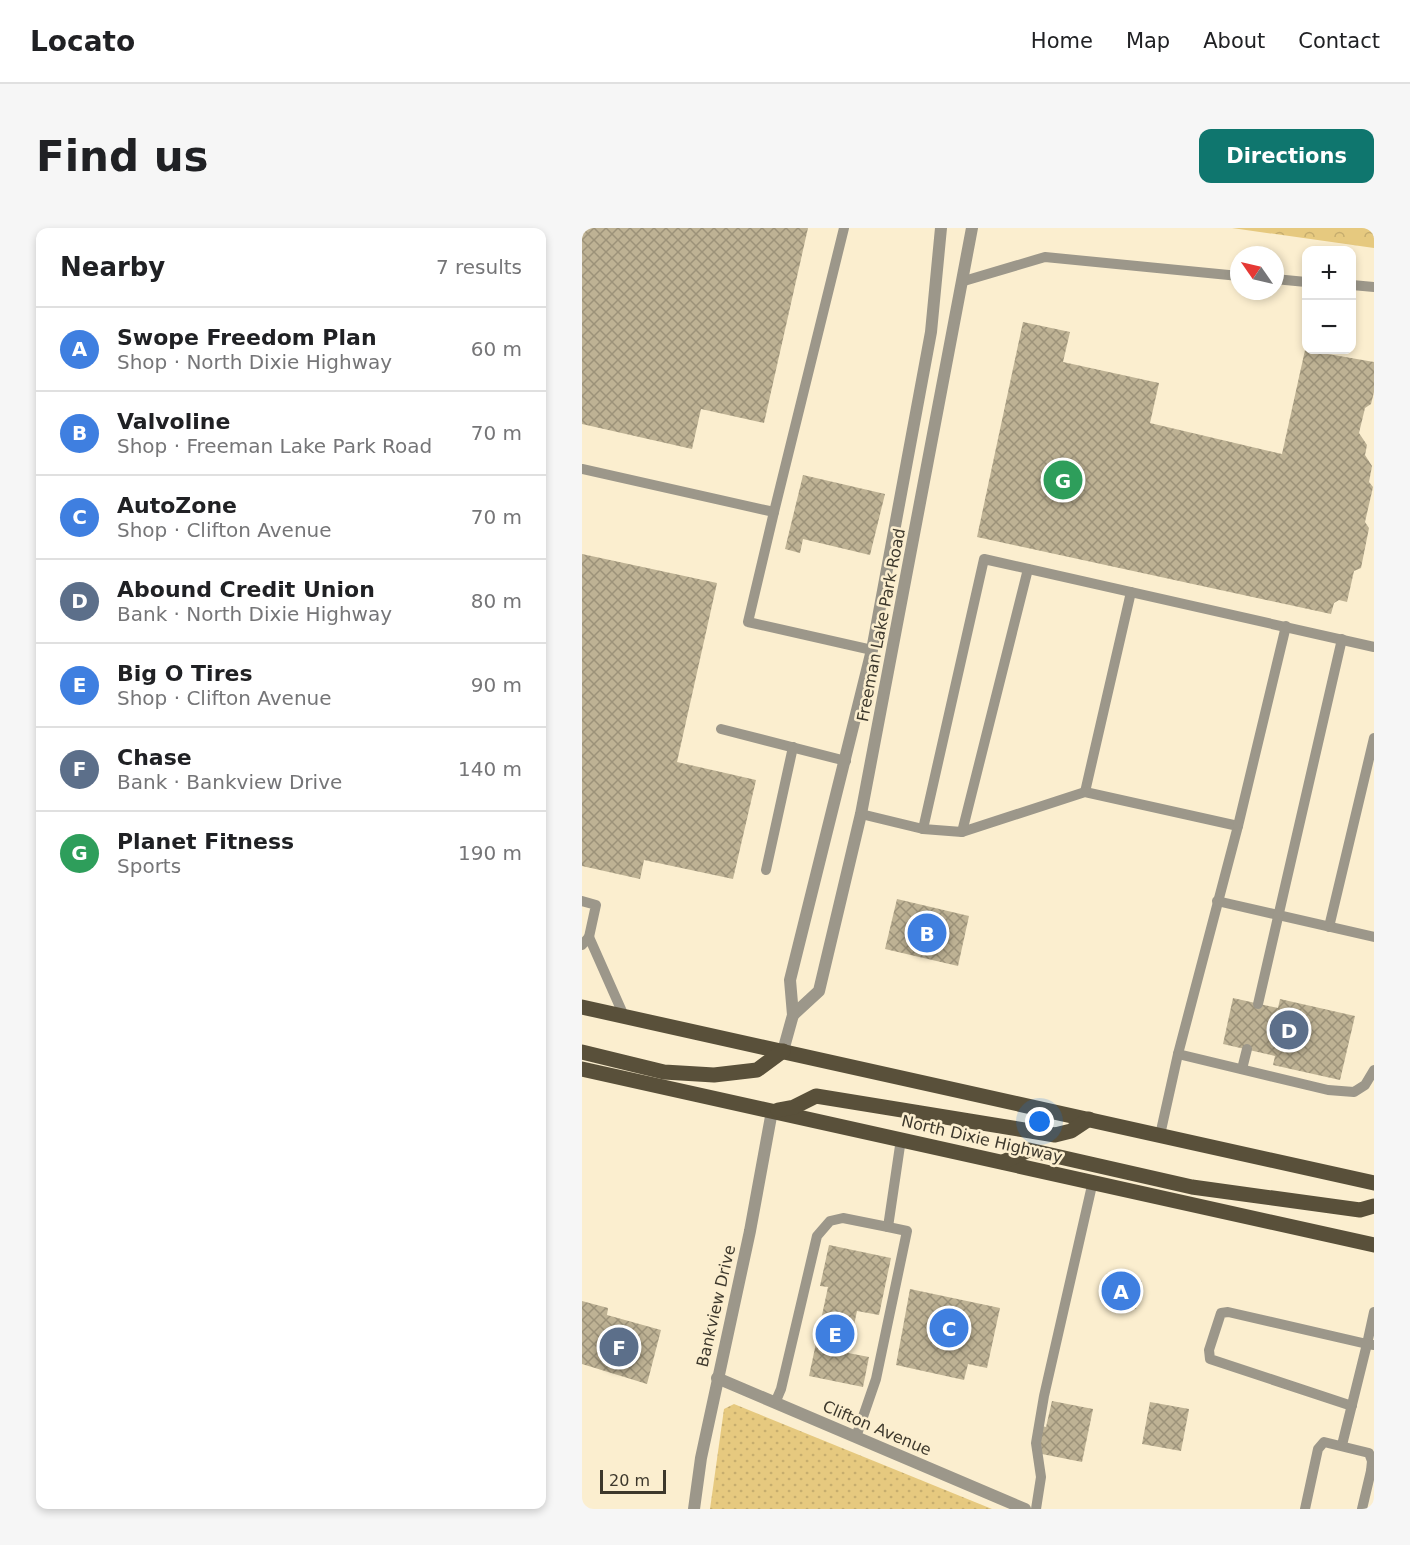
<!DOCTYPE html>
<html lang="en">
<head>
<meta charset="utf-8">
<style>
  body { margin:0; font-family:"DejaVu Sans",sans-serif; background:#f6f6f6; color:#202124 }
  .controls { position:absolute; right:18px; top:18px; display:grid; overflow:hidden; border-radius:12px; box-shadow:0 3px 9px #0003 }
  .controls button { width:54px; height:54px; display:grid; place-items:center; padding:0; border:0; border-bottom:2px solid #e0e0e0; background:#fff; color:#202124; font:30px sans-serif }
  .compass { position:absolute; left:648px; top:18px; width:54px; height:54px; border-radius:50%; background:#fff; box-shadow:0 3px 9px #0003; rotate:304deg }
  .scale { position:absolute; left:18px; bottom:15px; width:66px; box-sizing:border-box; padding-left:6px; border:3px solid #3d382c; border-top:0; font-size:16px; line-height:21px; white-space:nowrap; color:#3d382c; -webkit-text-stroke:4px #fbeecf; paint-order:stroke }
  .you { position:absolute; left:458px; top:894px; width:21px; height:21px; margin:-15px; border:4px solid #fff; border-radius:50%; background:#1a73e8; box-shadow:0 0 0 9px #1a73e833 }
  .badge { display:grid; place-items:center; width:39px; height:39px; border-radius:50%; background:#0f766e; color:#fff; font-size:20px; font-weight:700 }
  .pin { position:absolute; translate:-50% -50%; border:3px solid #fff; box-shadow:0 2px 6px #0006 }
  .list { margin:0; padding:0; list-style:none }
  h2 { display:flex; justify-content:space-between; align-items:center; height:78px; margin:0; padding:0 24px; font-size:26px }
  h2 small { font-size:20px; font-weight:400; color:#757577 }
  .list li { display:grid; grid-template-columns:39px 1fr auto; gap:18px; align-items:center; box-sizing:border-box; height:84px; padding:0 24px; border-top:2px solid #e0e0e0 }
  .list b { display:block; font-size:22px; white-space:nowrap }
  .list p { margin:0; font-size:20px; white-space:nowrap; color:#757577 }
  .list em { font-size:20px; font-style:normal; color:#757577 }
  .map { position:relative; flex:none; width:792px; height:1281px; overflow:hidden; border-radius:12px }
  header { display:flex; align-items:center; gap:36px; box-sizing:border-box; height:84px; padding:0 30px; background:#fff; border-bottom:2px solid #e0e0e0 }
  header strong { font-size:28px }
  nav { display:flex; gap:33px; margin-inline-start:auto; font-size:21px }
  .intro { display:flex; align-items:center; justify-content:space-between; box-sizing:border-box; height:144px; padding:0 36px }
  h1 { margin:0; font-size:42px }
  .button { padding:15px 27px; border-radius:12px; background:#0f766e; color:#fff; font-size:21px; font-weight:700 }
  main { display:flex; gap:36px; padding:0 36px }
  aside { flex:1; background:#fff; border-radius:12px; box-shadow:0 3px 9px #0003 }
  .map>svg:first-child { display:block }
  .grass { fill:url(#grass-dots) }
  .park { fill:url(#park-crowns) }
  .building { fill:url(#building-cross-hatch) }
  .lines { fill:none; stroke-linecap:round; stroke-linejoin:round }
  .service { stroke:#9c978a; stroke-width:10 }
  .minor { stroke:#9c978a; stroke-width:12 }
  .primary { stroke:#59503a; stroke-width:15 }
  .labels { text-anchor:middle; dominant-baseline:central; stroke-width:5; stroke-linejoin:round; paint-order:stroke }
  .street-label { font-size:16px; fill:#3d382c; stroke:#fbeecf }
</style>
</head>
<body>
<header>
<strong>Locato</strong>
<nav><a>Home</a><a>Map</a><a>About</a><a>Contact</a></nav>
</header>
<div class="intro"><h1>Find us</h1><a class="button">Directions</a></div>
<main>
<aside>
<h2>Nearby<small>7 results</small></h2>
<ul class="list">
<li><span class="badge" style="background:#3f7fe0">A</span><div><b>Swope Freedom Plan</b><p>Shop · North Dixie Highway</p></div><em>60 m</em></li>
<li><span class="badge" style="background:#3f7fe0">B</span><div><b>Valvoline</b><p>Shop · Freeman Lake Park Road</p></div><em>70 m</em></li>
<li><span class="badge" style="background:#3f7fe0">C</span><div><b>AutoZone</b><p>Shop · Clifton Avenue</p></div><em>70 m</em></li>
<li><span class="badge" style="background:#5c6f8a">D</span><div><b>Abound Credit Union</b><p>Bank · North Dixie Highway</p></div><em>80 m</em></li>
<li><span class="badge" style="background:#3f7fe0">E</span><div><b>Big O Tires</b><p>Shop · Clifton Avenue</p></div><em>90 m</em></li>
<li><span class="badge" style="background:#5c6f8a">F</span><div><b>Chase</b><p>Bank · Bankview Drive</p></div><em>140 m</em></li>
<li><span class="badge" style="background:#2e9e5b">G</span><div><b>Planet Fitness</b><p>Sports</p></div><em>190 m</em></li>
</ul>
</aside>
<div class="map">
<svg width="792" height="1281" viewBox="0 0 792 1281">
  <defs>
    <pattern id="grass-dots" width="8" height="8" patternUnits="userSpaceOnUse" patternTransform="scale(1.5)"><rect width="8" height="8" fill="#e6c97f"/><path d="M2 2h.1M6 6h.1" fill="none" stroke="#c6ad6e" stroke-width="1.8" stroke-linecap="round"/></pattern>
    <pattern id="park-crowns" width="20" height="18" patternUnits="userSpaceOnUse" patternTransform="scale(1.5)"><rect width="20" height="18" fill="#e6c97f"/><path d="M2 6a3 3 0 1 1 6 0M12 15a3 3 0 1 1 6 0" fill="none" stroke="#c6ad6e"/></pattern>
    <pattern id="building-cross-hatch" width="8" height="8" patternUnits="userSpaceOnUse" patternTransform="scale(1.5)"><rect width="8" height="8" fill="#beb294"/><path d="M0 0l8 8M0 8l8-8" fill="none" stroke="#9c9279"/></pattern>
  </defs>
  <rect width="100%" height="100%" fill="#fbeecf"/>
  <!-- grass -->
  <polygon class="grass" points="152,1176 410,1281 128,1281 142,1181"/>
  <!-- park -->
  <polygon class="park" points="650,0 792,0 792,20"/>
  <!-- building -->
  <g class="building">
    <polygon points="0,0 226,0 182,195 119,181 110,221 0,196"/>
    <polygon points="441,94 488,104 481,134 577,155 568,195 700,226 723,122 792,134 792,164 789,176 783,180 777,205 785,217 783,227 790,238 787,254 791,259 783,294 787,300 779,340 772,343 765,374 757,372 752,375 749,386 395,309"/>
    <polygon points="221,247 303,266 288,327 221,311 218,325 203,321"/>
    <polygon points="0,326 135,355 95,534 174,552 151,651 62,632 58,651 0,638"/>
    <polygon points="315,671 387,688 376,738 303,721"/>
    <polygon points="651,770 696,780 698,771 773,788 758,852 691,837 693,828 641,816"/>
    <polygon points="247,1017 309,1030 297,1087 275,1083 266,1125 287,1129 281,1159 227,1148 246,1059 238,1058"/>
    <polygon points="525,1045 560,1053 554,1081 518,1073"/>
    <polygon points="328,1061 418,1080 405,1140 386,1136 382,1152 314,1137"/>
    <polygon points="0,1073 26,1080 25,1087 79,1102 65,1156 0,1136"/>
    <polygon points="470,1173 511,1181 500,1234 455,1225 460,1198 464,1199"/>
    <polygon points="568,1174 607,1181 599,1223 560,1216"/>
  </g>
  <g class="lines">
    <!-- service -->
    <g class="service">
      <polyline points="693,51 724,54"/>
      <polyline points="382,53 463,29 657,48"/>
      <polyline points="770,57 792,59"/>
      <polyline points="0,241 192,284 166,394 290,422"/>
      <polyline points="192,284 262,0"/>
      <polyline points="139,501 264,533"/>
      <polyline points="503,564 549,364"/>
      <polyline points="279,586 341,601 380,604 503,564 656,598 596,826 578,907"/>
      <polyline points="656,598 704,398"/>
      <polyline points="341,601 402,331 792,419"/>
      <polyline points="380,604 446,341"/>
      <polyline points="184,642 211,519"/>
      <polyline points="0,673 14,677 7,709"/>
      <polyline points="635,673 792,709"/>
      <polyline points="747,699 792,510"/>
      <polyline points="0,717 7,709 42,788"/>
      <polyline points="676,776 760,411"/>
      <polyline points="596,826 746,862 772,864 783,857 792,842"/>
      <polyline points="660,841 665,821"/>
      <polyline points="792,1084 785,1116 792,1117"/>
      <polyline points="193,1175 199,1161 235,1008 248,993 261,990 306,999 319,911"/>
      <polyline points="274,1209 294,1151 325,1003 306,999"/>
      <polyline points="760,1217 785,1116 646,1084 639,1085 627,1122 628,1131 770,1178"/>
      <polyline points="454,1281 459,1249 454,1215 462,1168 511,953"/>
      <polyline points="723,1281 736,1221 742,1214 787,1225 790,1233 789,1243"/>
      <polyline points="780,1281 789,1243 792,1244"/>
    </g>
    <!-- minor -->
    <g class="minor">
      <polyline points="211,787 237,763 279,586 390,0"/>
      <polyline points="201,823 211,787 208,752 290,422 349,104 359,0"/>
      <polyline points="135,1150 443,1281"/>
      <polyline points="112,1281 119,1230 168,1003 190,883"/>
    </g>
    <!-- primary -->
    <g class="primary">
      <polyline points="0,779 792,955"/>
      <polyline points="0,824 82,844 132,847 175,842 201,823"/>
      <polyline points="0,841 792,1017"/>
      <polyline points="196,882 212,879 234,868 473,907 489,903 507,891"/>
      <polyline points="421,934 447,922 610,959 778,982 792,978"/>
    </g>
  </g>
  <g class="labels">
    <!-- street labels -->
    <g class="street-label">
      <text transform="translate(299 397) rotate(-79)">Freeman Lake Park Road</text>
      <text transform="translate(400 911) rotate(13)">North Dixie Highway</text>
      <text transform="translate(134 1078) rotate(-77)">Bankview Drive</text>
      <text transform="translate(295 1200) rotate(23)">Clifton Avenue</text>
    </g>
  </g>
</svg>
<div class="controls">
<button>+</button>
<button>−</button>
</div>
<svg class="compass" viewBox="-18 -18 36 36"><path d="M0-13l5 13h-10z" fill="#e53935"/><path d="M0 13l5-13h-10z" fill="#757577"/></svg>
<div class="scale">20 m</div>
<div class="you"></div>
<div class="pin badge" style="left:539px;top:1063px;background:#3f7fe0">A</div>
<div class="pin badge" style="left:345px;top:705px;background:#3f7fe0">B</div>
<div class="pin badge" style="left:367px;top:1100px;background:#3f7fe0">C</div>
<div class="pin badge" style="left:707px;top:802px;background:#5c6f8a">D</div>
<div class="pin badge" style="left:253px;top:1106px;background:#3f7fe0">E</div>
<div class="pin badge" style="left:37px;top:1119px;background:#5c6f8a">F</div>
<div class="pin badge" style="left:481px;top:252px;background:#2e9e5b">G</div>
</div>
</main>
</body>
</html>
